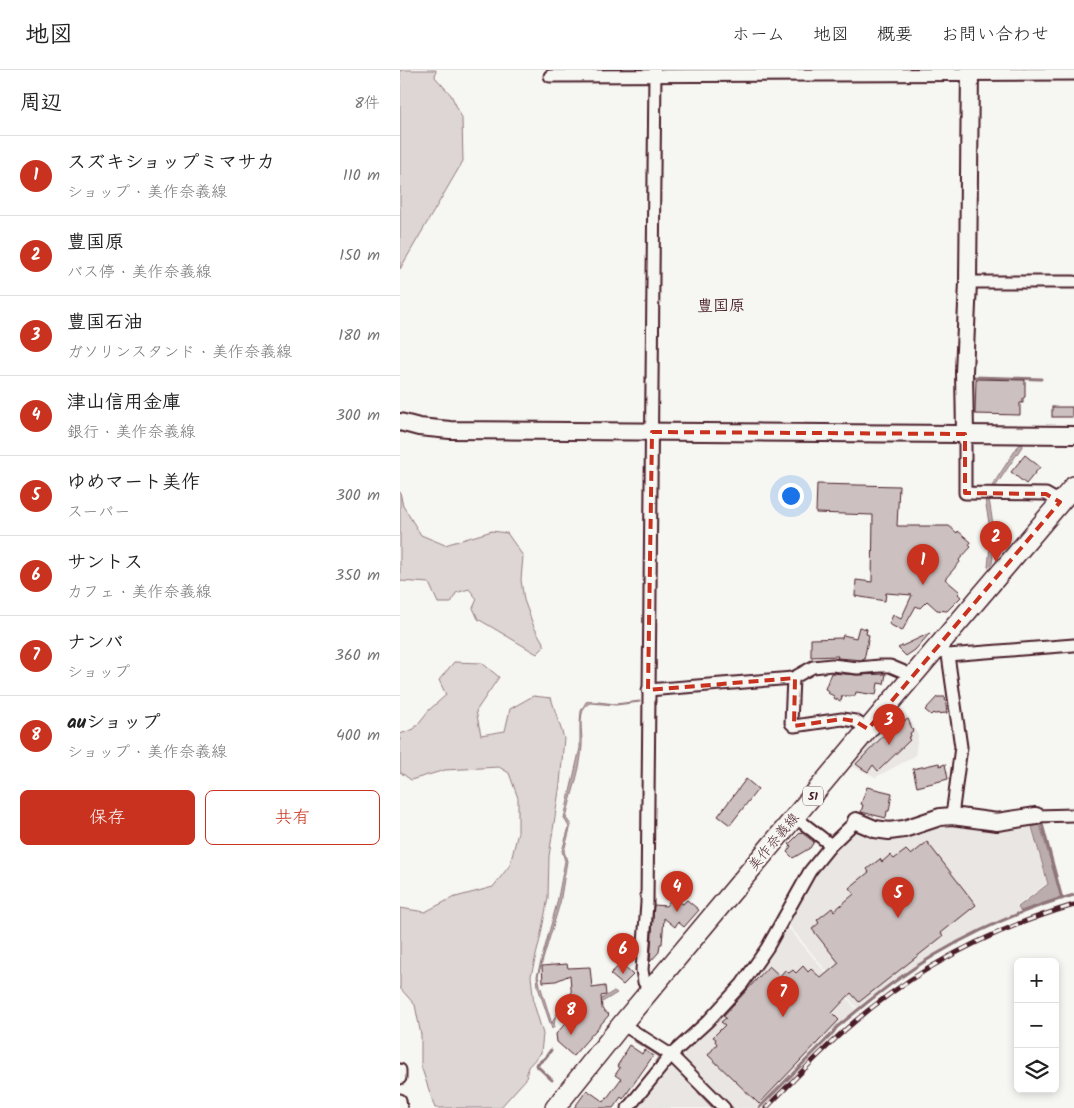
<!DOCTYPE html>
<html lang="ja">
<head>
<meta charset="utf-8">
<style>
  body { margin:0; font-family:Kalam,"Klee One",sans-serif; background:#f6f6f6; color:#222 }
  .controls { position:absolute; right:15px; bottom:15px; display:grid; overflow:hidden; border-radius:8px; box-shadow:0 2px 8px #0003 }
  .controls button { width:45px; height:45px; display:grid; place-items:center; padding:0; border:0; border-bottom:1px solid #e0e0e0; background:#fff; color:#222; font:25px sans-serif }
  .you { position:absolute; left:390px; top:425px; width:18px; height:18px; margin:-12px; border:4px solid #fff; border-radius:50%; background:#1a73e8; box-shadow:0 0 0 8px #1a73e833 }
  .badge { display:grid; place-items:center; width:32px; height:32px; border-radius:50%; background:#c8321e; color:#fff; font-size:16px; font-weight:700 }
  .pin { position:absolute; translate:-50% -41px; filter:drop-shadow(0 1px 2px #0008) }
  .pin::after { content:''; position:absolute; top:26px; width:18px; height:15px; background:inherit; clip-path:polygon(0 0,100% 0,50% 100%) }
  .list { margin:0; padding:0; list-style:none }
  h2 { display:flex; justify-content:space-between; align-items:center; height:65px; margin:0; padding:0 20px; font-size:21px }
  h2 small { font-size:16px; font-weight:400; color:#767676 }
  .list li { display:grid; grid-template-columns:32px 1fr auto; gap:15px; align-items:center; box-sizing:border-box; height:80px; padding:0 20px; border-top:1px solid #e0e0e0 }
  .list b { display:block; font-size:19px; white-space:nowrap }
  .list p { margin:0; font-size:16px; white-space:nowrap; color:#767676 }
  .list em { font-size:16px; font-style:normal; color:#767676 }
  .actions { display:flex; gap:10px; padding:15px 20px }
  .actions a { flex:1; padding:11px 0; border:1px solid #c8321e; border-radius:8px; text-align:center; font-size:18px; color:#c8321e }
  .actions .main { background:#c8321e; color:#fff }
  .icon { flex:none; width:28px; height:28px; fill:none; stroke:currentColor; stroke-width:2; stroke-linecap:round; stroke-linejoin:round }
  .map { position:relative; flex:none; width:674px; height:1038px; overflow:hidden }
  header { display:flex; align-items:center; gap:30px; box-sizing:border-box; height:70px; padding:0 25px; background:#fff; border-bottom:1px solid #e0e0e0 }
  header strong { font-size:24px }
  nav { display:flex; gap:28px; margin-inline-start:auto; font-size:18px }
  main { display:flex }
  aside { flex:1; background:#fff }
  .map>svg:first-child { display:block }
  .built { fill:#e9e6e3 }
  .green { fill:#ddd6d5; stroke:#947a80 }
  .water { fill:#bbadae; stroke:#8e747a }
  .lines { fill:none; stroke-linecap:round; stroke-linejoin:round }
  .stream { stroke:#8e747a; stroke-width:3 }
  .building { fill:#ccc1c0; stroke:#4a1f2b }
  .street-casing { stroke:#4a1f2b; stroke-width:15 }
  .secondary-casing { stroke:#4a1f2b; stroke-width:20 }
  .primary-casing { stroke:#4a1f2b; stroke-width:22 }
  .street { stroke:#f6f6f2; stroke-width:11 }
  .secondary { stroke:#f6f6f2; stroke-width:16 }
  .primary { stroke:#f6f6f2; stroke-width:19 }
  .rail-casing { stroke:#4a1f2b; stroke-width:5 }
  .rail { stroke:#f6f6f2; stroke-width:3; stroke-dasharray:9; stroke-linecap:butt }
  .marked { fill:none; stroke:#c8321e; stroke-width:4; stroke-dasharray:10 6; stroke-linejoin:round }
  .labels { text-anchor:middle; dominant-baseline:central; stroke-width:4; stroke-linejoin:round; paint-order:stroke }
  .shield { fill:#f6f6f2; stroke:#7e6067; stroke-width:1 }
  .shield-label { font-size:12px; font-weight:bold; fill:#4a1f2b }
  .street-label { font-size:14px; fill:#4a1f2b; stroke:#f6f6f2 }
  .quarter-label { font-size:16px; font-weight:bold; fill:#4a1f2b; stroke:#f6f6f2 }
</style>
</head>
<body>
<header>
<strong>地図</strong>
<nav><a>ホーム</a><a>地図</a><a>概要</a><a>お問い合わせ</a></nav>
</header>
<main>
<aside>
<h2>周辺<small>8件</small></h2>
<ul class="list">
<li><span class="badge">1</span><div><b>スズキショップミマサカ</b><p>ショップ · 美作奈義線</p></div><em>110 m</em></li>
<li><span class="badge">2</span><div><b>豊国原</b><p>バス停 · 美作奈義線</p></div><em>150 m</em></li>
<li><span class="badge">3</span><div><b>豊国石油</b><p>ガソリンスタンド · 美作奈義線</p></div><em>180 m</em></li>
<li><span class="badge">4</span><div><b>津山信用金庫</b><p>銀行 · 美作奈義線</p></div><em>300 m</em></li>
<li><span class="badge">5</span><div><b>ゆめマート美作</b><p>スーパー</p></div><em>300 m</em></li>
<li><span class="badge">6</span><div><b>サントス</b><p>カフェ · 美作奈義線</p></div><em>350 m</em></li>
<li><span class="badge">7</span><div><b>ナンバ</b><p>ショップ</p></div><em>360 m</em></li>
<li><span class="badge">8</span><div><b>auショップ</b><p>ショップ · 美作奈義線</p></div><em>400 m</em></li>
</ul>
<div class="actions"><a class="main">保存</a><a>共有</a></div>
</aside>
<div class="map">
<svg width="674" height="1038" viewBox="0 0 674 1038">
  <rect width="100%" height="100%" fill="#f6f6f2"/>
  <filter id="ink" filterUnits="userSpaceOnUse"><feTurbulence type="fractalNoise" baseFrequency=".02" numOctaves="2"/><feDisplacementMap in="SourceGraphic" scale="10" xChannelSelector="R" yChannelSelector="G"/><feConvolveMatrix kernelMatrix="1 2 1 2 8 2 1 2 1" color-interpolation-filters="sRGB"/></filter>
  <g filter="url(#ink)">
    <!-- built -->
    <g class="built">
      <polygon points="497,639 510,648 518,666 515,686 476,707 451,696"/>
      <polygon points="551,751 630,755 647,813 617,836 619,842 588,855 547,876 482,918 457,938 387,853 408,813 422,793 454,762"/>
      <polygon points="386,855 456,939 438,954 356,1038 335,1038 310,1015 284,986 284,981 306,961 357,902"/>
      <polygon points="268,996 273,996 314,1038 235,1038"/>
    </g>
    <!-- green -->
    <g class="green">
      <polygon points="0,0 36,0 35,7 51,25 62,48 63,91 0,199"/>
      <polygon points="0,422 3,436 21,465 45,475 92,461 107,463 123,486 121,510 124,530 134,557 145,576 137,584 78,549 73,538 77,529 69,519 56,523 51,533 38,533 29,513 0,511"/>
      <polygon points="54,592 82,593 99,607 76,641 81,665 105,661 110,639 133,626 151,628 164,668 160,714 149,786 148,828 140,869 131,906 134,934 143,964 141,983 128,997 126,1009 100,1038 35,1038 21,996 21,965 15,935 0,918 0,838 25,842 52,828 93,817 110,795 118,762 118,728 109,703 99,697 45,700 11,710 0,702 0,664 14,659 29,640 46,625 39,610"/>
    </g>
    <!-- water -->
    <g class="water">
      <polygon points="620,373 623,375 593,420 589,429 595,467 592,494 588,497 591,465 585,429 590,419"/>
      <path d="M190 631 215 634 240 631V632L216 635 190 633C176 639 183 664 182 676 181 699 171 725 166 748L171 755 164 781 167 791 160 833 138 906 140 915 152 954C159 930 170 945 187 938 196 934 205 926 214 921L217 923 189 940 161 942 155 948 154 957 152 959 138 917 137 906 157 833 165 791 162 781 169 757 164 748 180 678V653L181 641 186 632Z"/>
      <polygon points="640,755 661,827 620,841 618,837 648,814 632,757"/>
    </g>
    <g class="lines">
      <!-- stream -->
      <g class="stream">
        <polyline points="572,311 572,307 574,307 641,309"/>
        <polyline points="642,754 662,829"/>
        <polyline points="234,970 260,986 256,992"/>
        <polyline points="151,980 145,988 136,995 152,1010"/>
        <polyline points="299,1022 314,1038"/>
        <polyline points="326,1032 332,1038"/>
        <path d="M359 1038 432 964 437 957C456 942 474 926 494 912 546 874 612 842 674 825"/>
      </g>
    </g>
    <!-- building -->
    <g class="building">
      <polygon points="576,309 625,310 625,327 623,328 623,333 620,333 620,345 575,344"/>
      <rect x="652" y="337" width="20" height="10"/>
      <polygon points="625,385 640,397 626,414 611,402"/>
      <polygon points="417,414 499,416 497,456 549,456 557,463 558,461 571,472 569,475 571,477 559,490 560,492 545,509 560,522 558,524 561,527 547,541 537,540 527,531 520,538 516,536 502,561 489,554 493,545 501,549 512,525 486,523 485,531 455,526 456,510 472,512 473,445 416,443"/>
      <polygon points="459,557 467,559 466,564 469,565 464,590 437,588 438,586 411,587 411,569 442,568 443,565 456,568"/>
      <polygon points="530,563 515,580 506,586 498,578"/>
      <polygon points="431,603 457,605 486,604 484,614 478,613 476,625 456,622 455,626 442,626 441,631 433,628 434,626 428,623 429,621 425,619"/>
      <polygon points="537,627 545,627 547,643 534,644 533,643 531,645 525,640"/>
      <polygon points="500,646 502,652 508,649 513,661 510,663 511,666 508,668 510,670 478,701 473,695 468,702 460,697 456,694 494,655 492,650"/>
      <polygon points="539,693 540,696 545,694 548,709 517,717 513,699"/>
      <polygon points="346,709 358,719 330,755 318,746"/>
      <polygon points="467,717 492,723 489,741 487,741 486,748 461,742 463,735 461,734"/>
      <polygon points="401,762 414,772 410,778 393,788 387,782 391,776 389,774"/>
      <polygon points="527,772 576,835 541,863 543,866 459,932 451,923 432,943 439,950 359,1034 308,985 317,974 315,971 316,969 313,967 325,955 321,952 326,948 323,946 369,896 380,906 385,900 389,903 393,900 396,903 403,896 408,902 411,899 421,908 439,893 412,859 419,853 417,850 432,838 434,841 454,824 449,818 469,802 467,799 480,789 482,792 490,785 494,789 506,780 511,785"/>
      <polygon points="271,829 275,832 276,830 283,834 287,830 299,840 284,857 278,852 275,857 264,848 262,874 260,874 259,882 250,892 254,835 266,836"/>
      <polygon points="228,871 237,871 236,884 226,883 226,873"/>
      <polygon points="167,894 168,898 190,897 192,918 205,916 206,925 201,926 202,939 209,945 173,986 157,972 156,964 173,945 170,905 156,911 143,912 142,896"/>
      <polygon points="221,894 233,905 223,915 210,904"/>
      <polygon points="229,975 242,984 244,980 253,986 223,1029 221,1027 213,1038 174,1038 187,1020 204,1032 221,1009 215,1005 220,998 217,996 225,984 224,983"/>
    </g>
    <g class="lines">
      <defs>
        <g id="street">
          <polyline points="150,6 674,4"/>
          <polyline points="568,212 674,212"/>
          <polyline points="565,364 565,423 646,424 660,432"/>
          <polyline points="542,581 548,585 674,575"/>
          <polyline points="548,585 561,677 552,746"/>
          <polyline points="393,608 391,653 394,656 442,649 455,651 468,659"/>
          <polyline points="248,620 393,608 413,597 432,595 458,598 480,596 490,596 502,601 511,607"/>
          <polyline points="636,746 674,745"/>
          <polyline points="395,747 431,775"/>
          <polyline points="250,921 244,912 242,900 247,833 255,0"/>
          <polyline points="222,954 271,985 324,1038"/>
          <polyline points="0,1000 0,1008"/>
          <polyline points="0,1030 1,1038"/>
          <polyline points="228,1038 271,985 308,951 342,914 367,878 410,801 431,775 456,751"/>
        </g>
        <g id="secondary">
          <polyline points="0,352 19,357 50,360 674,365"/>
          <polyline points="565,364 564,302 568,212 570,0"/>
          <polyline points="456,751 475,759 489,761 504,759 540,747 552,746 597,752 636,746"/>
        </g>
        <polyline id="primary" points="155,1038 222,954 483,641 674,416"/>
      </defs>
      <!-- street casing -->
      <use href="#street" class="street-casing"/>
      <!-- secondary casing -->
      <use href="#secondary" class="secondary-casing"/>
      <!-- primary casing -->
      <use href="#primary" class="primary-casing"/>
      <!-- street -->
      <use href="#street" class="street"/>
      <!-- secondary -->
      <use href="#secondary" class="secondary"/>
      <!-- primary -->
      <use href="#primary" class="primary"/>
      <defs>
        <path id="rail" d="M366 1038C392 1012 417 985 445 960 511 901 589 860 674 835"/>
      </defs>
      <!-- rail casing -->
      <use href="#rail" class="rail-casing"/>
      <!-- rail -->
      <use href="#rail" class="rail"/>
    </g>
  </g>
  <!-- marked area -->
  <path class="marked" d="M252 362 565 364V423L646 424 660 432 468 659 455 651 442 649 394 656 395 608 248 620Z"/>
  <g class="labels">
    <!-- shield labels -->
    <rect class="shield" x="403" y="716.5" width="20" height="19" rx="4"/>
    <g class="shield-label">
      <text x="413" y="726">51</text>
    </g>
    <!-- street labels -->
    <g class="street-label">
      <text transform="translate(374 772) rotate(-50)">美作奈義線</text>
    </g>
    <!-- quarter labels -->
    <g class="quarter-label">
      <text x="321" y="236">豊国原</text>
    </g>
  </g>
</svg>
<div class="controls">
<button>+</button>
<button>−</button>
<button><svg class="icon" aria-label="layers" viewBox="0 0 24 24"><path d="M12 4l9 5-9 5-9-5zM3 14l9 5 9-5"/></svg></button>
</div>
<div class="you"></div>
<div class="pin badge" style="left:523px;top:515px">1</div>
<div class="pin badge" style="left:596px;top:492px">2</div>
<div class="pin badge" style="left:489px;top:675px">3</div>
<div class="pin badge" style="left:277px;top:842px">4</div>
<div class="pin badge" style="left:498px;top:848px">5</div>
<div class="pin badge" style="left:223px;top:904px">6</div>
<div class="pin badge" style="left:383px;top:947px">7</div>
<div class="pin badge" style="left:171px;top:965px">8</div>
</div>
</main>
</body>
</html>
